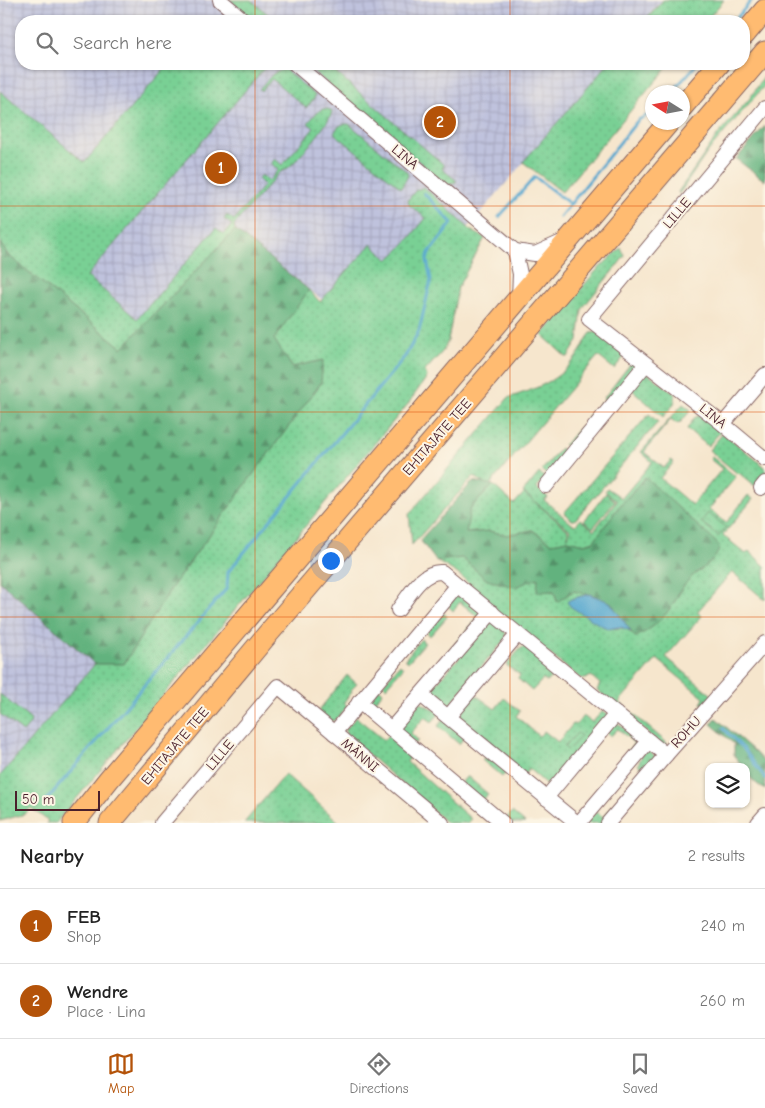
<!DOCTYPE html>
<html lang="en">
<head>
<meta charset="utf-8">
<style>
  body { margin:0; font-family:"Comic Neue",sans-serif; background:#f2f2f2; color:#222 }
  .controls { position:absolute; right:15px; bottom:15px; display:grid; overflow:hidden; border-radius:10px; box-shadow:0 1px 4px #0004 }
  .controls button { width:45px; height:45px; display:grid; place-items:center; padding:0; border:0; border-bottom:1px solid #e0e0e0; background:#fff; color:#222; font:25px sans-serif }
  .compass { position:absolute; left:645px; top:85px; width:45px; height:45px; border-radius:50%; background:#fff; box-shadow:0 1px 4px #0004; rotate:281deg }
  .scale { position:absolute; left:15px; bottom:12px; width:85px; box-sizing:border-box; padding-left:5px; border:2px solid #4a1f2b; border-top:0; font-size:14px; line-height:18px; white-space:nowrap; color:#4a1f2b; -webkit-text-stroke:4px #fcf5e5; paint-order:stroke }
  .you { position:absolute; left:330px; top:560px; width:18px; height:18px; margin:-12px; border:4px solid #fff; border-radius:50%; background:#1a73e8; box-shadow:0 0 0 8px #1a73e833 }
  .badge { display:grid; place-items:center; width:32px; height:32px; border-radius:50%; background:#b45309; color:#fff; font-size:16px; font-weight:700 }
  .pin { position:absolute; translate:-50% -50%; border:2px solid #fff; box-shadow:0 1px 5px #0006 }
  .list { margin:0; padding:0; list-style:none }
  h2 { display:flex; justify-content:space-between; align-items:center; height:65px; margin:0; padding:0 20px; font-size:21px }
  h2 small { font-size:16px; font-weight:400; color:#767676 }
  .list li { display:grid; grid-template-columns:32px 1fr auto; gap:15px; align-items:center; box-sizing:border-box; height:75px; padding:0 20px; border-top:1px solid #e0e0e0 }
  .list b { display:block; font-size:19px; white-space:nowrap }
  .list p { margin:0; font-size:16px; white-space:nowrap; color:#767676 }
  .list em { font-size:16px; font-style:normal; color:#767676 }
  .icon { flex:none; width:28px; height:28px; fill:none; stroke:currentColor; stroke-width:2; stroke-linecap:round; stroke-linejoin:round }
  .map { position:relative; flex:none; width:765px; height:823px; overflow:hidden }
  .search { position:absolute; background:#fff; box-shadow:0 1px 4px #0004; left:15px; right:15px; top:15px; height:55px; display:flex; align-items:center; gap:12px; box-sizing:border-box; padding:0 18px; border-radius:20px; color:#767676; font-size:19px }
  .sheet { height:215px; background:#fff }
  nav { display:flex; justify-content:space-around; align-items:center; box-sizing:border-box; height:70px; border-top:1px solid #e0e0e0; background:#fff; font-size:14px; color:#767676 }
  nav a { display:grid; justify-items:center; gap:2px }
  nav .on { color:#b45309 }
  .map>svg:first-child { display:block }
  .industrial { fill:url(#industrial-grid) }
  .grass { fill:url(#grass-dots); stroke:#627860 }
  .forest { fill:url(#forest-firs); stroke:#566854 }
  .park { fill:url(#park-crowns); stroke:#627860 }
  .water { fill:#54a7cf; stroke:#4f637d }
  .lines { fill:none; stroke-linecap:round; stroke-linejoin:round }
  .stream { stroke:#54a7cf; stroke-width:3 }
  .minor-casing { stroke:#866564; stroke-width:16 }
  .highway-casing { stroke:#866564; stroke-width:23 }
  .minor { stroke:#fff; stroke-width:14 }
  .highway { stroke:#ffbb71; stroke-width:21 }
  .grid { fill:none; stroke:#e0560e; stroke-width:1; stroke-opacity:0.55 }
  .labels { text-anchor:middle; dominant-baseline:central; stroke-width:4; stroke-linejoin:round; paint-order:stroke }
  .street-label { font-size:14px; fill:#4a1f2b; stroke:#fcf5e5 }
</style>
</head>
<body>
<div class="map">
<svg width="765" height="823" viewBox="0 0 765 823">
  <defs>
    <pattern id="industrial-grid" width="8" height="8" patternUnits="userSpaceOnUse" patternTransform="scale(1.25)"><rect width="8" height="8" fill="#bfc2dd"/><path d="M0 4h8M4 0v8" fill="none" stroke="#a6a6be"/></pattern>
    <pattern id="grass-dots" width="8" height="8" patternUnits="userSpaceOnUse" patternTransform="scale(1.25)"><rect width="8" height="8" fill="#79d094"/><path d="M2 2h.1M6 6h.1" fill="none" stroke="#6ab280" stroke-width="1.8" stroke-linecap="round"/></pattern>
    <pattern id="forest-firs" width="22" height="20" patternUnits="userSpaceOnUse" patternTransform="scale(1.25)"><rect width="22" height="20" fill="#62b27e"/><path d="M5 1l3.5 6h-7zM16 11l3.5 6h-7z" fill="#539067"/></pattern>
    <pattern id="park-crowns" width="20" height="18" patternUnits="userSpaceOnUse" patternTransform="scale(1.25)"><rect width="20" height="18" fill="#79d094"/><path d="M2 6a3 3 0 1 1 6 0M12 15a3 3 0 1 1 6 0" fill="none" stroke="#6ab280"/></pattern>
  </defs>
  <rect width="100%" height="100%" fill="#fcf5e5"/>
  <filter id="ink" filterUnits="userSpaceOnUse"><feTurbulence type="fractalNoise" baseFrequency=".02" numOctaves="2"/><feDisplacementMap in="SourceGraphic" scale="10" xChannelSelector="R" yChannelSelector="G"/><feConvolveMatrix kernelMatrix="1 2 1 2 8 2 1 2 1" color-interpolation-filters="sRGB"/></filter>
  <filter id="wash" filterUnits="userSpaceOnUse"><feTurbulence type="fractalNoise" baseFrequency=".0096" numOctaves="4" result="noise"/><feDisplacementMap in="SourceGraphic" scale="20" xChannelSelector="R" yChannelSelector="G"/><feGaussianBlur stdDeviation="1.12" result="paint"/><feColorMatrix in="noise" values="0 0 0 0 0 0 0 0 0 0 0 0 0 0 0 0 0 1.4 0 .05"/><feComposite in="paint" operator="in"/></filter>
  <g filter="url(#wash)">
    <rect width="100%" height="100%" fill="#f6e6cd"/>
    <!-- industrial -->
    <g class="industrial">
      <polygon points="0,0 662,0 644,21 21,21 21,64 608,64 372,340 235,230 122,348 8,255 78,158 0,91"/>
      <polygon points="0,582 95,664 0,780"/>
    </g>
    <!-- grass -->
    <g class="grass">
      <polygon points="230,0 251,0 276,21 255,21"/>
      <polygon points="663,0 724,0 706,21 645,21"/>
      <path d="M168 64H268L87 276 137 319 216 228 224 234 232 225 224 219 227 215 234 220 264 185 258 179 261 175 269 181 278 170 271 163 275 159 282 165 314 128 308 123C315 115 321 104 332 111 332 120 298 160 289 167 286 170 282 171 279 173L234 225 235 230 122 348 8 255 0 243V91L79 158 85 162Z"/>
      <polygon points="305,64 326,64 444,165 442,169 457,181 449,185 444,183"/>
      <polygon points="608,64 670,64 562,192 523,162"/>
      <polygon points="284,69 315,95 314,99 306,108 272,79 261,91 259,89 273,74"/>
      <polygon points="765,75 765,85 707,153 679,194 678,192 717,136 750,98"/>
      <polygon points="343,124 349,124 407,172 408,176 401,188 334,133 338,127"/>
      <polygon points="424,187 472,231 485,238 458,287 448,341 443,351 425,371 427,377 408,404 56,823 46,823 48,821 31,808 25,814 0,821 0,776 95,664 36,613 179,439 124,664 170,590 251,477 321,383 292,367 273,339 309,290 320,302 371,244 388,260 404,245 426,218 409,205 408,200 416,190"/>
      <polygon points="621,248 625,256 585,305 582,310 578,341 568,357 566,357 542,335 596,271"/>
      <path d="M598 332 623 354 624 357 614 369 598 356 488 487 474 476 412 545 409 514 504 403 508 398C537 388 558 382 577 356 583 349 585 339 591 333Z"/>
      <polygon points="631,363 637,363 638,369 608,403 603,399"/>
      <path d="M645 371 674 393C679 403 669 409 663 417L629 387Z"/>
      <polygon points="601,402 606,406 589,426 584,421"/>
      <path d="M683 404 691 410 681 422 676 423 671 419 644 452 664 468 671 460 674 462 660 478 692 505 722 469 710 459 712 457 736 477 709 509 726 523 748 495 753 499 723 535 746 554 749 551 765 566V600L732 572 697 612 702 616 666 657 713 696 708 702 701 704 704 698 657 659 619 702 666 742V749L597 690 600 684 591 676 586 679H581L481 600C468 579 458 573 436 561L462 558 487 580 539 578 537 592 554 591 557 601 573 591 589 594 571 599C582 611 590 621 606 627 618 632 624 622 635 637 652 630 665 617 675 601 679 594 682 587 687 581 691 576 697 573 702 569L645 477 618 508 594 541 584 544 568 540 552 543 532 530 507 535 489 531 465 533 470 509 493 485 514 504 524 493 568 530V537L570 530 523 492 539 473 545 478 536 488 548 497 544 500 572 524 576 525 580 519 594 530 617 501 605 491 607 488 622 498 652 462 641 452Z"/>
      <polygon points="649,414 658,422 575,520 572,520 564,513"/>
      <polygon points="700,415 721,431 708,446 687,429 694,418"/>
      <polygon points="581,426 585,430 569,449 564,445"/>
      <polygon points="723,433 765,467 765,479 757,485 753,485 739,473 738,474 709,450"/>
      <polygon points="561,448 567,453 547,475 542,470"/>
      <polygon points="461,596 483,613 392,723 370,703 370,699 379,688 383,692 376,701 393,716 478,617 460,602 453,611 448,606 455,597"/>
      <polygon points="444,613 447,617 430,636 427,632"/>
      <polygon points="491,622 495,622 505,630 506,638 447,708 430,698 431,689"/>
      <polygon points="421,639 425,643 408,662 405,659"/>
      <polygon points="525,646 556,671 547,682 543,679 532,691 518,679 520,675 506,665 520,649"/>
      <polygon points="400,664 403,668 386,687 383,684"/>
      <polygon points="347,675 357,684 351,690 352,692 344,702 347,707 335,720 328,722 319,715 319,710"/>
      <polygon points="472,692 495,709 504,698 520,711 516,716 539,736 544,731 558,742 573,724 576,725 583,716 592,722 603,711 610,715 543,791 547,785 529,769 524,775 458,720 456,711"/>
      <polygon points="0,694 31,720 30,724 23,732 0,714"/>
      <polygon points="420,702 440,713 432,722 425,717 411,733 418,740 415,744 397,729"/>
      <polygon points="356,717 384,740 391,732 411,753 407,762 471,819 467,823 447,823 346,735 345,730"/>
      <polygon points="444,718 466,735 459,744 438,726"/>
      <polygon points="616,722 639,740 640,744 633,755 628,751 634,743 618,729 611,736 607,733"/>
      <polygon points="644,751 650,751 656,757 603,823 584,823 595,813 598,812 603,817 643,770 638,764"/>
      <polygon points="487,754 507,772 502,777 482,760"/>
      <polygon points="285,774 340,823 244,823"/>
      <polygon points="467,776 488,794 483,800 461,783"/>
      <polygon points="531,789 551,807 546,812 526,795"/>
      <polygon points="512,812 525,823 508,823 505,820"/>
    </g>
    <!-- forest -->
    <g class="forest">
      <polygon points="765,126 765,181 736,159"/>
      <polygon points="235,230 309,290 274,339 292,367 323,360 321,383 251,477 170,590 124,664 95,664 0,582 0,243 8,255 122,348"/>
      <path d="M645 477 720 546C717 563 697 569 687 582 681 588 679 595 675 601 665 617 652 630 635 637L623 621 592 595 573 591 557 602 554 591 537 592 538 578 515 587 487 580 462 558 436 561 420 540 473 481 493 485 470 509 466 533 489 531 507 535 532 530 552 543 568 540 584 544 593 542 618 508Z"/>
      <path d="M716 718 753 750 765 763V790C757 784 747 778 746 767H743L734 755V744L711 724Z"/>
    </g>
    <!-- park -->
    <g class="park">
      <polygon points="606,493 615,501 593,528 584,521"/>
      <polygon points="708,513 726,527 719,536 701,522"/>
      <polygon points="577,733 581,736 568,750 564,747"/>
    </g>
    <!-- water -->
    <polygon class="water" points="589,594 610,602 631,631 620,627 609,629 600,625 571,607 567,602 571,599"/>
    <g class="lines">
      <!-- stream -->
      <g class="stream">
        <polyline points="211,18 214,21"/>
        <polyline points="734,21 752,0"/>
        <polyline points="672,92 697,64"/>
        <polyline points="499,217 535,177 570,204"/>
        <polyline points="560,217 638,120 652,113"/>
        <polyline points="723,728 743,748 765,778"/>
        <polyline points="45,802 227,588 228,572 406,355 419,331 431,280 427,260 429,253 452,223 424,193"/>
      </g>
    </g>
  </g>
  <g filter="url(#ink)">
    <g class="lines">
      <defs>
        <g id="minor">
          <polyline points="220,0 245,21"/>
          <polyline points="295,64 515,251"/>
          <polyline points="765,108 589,319 723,424 765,459"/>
          <polyline points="519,297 520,274 515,251 535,254 564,241"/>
          <polyline points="723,424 765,375"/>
          <polyline points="546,486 646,364"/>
          <polyline points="761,488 765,483"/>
          <path d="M398 610C409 596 422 570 442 572L666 755"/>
          <polyline points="421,695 577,823"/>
          <polyline points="359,702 503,823"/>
          <polyline points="448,717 518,634"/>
          <polyline points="391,729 492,612"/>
          <polyline points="334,733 458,585"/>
          <polyline points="546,798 616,714"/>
          <polyline points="162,823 278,686 442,823"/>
          <polyline points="579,823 649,741"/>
          <polyline points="608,823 666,755 765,643"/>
          <polyline points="758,823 765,815"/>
        </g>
        <g id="highway">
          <polyline points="744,35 765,10"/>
          <polyline points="682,107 719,64"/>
          <polyline points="74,823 109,779 669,122"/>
          <polyline points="110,823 267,635 765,52"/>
        </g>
      </defs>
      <!-- minor casing -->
      <use href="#minor" class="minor-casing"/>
      <!-- highway casing -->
      <use href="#highway" class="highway-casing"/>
      <!-- minor -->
      <use href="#minor" class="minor"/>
      <!-- highway -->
      <use href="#highway" class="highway"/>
    </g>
  </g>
  <!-- grid -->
  <path class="grid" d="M255 0V21M510 0V21M255 64V823M510 64V823M0 206H765M0 412H765M0 617H765"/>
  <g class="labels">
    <!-- street labels -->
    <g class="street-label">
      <text transform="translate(405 157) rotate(40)">LINA</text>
      <text transform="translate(677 213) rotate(-50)">LILLE</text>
      <text transform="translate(713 416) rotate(39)">LINA</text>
      <text transform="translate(437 437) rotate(-49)">EHITAJATE TEE</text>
      <text transform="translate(686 732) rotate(-48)">ROHU</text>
      <text transform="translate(175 746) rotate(-50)">EHITAJATE TEE</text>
      <text transform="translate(220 755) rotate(-50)">LILLE</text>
      <text transform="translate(360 755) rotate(40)">MÄNNI</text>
    </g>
  </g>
</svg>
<div class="controls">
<button><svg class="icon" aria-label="layers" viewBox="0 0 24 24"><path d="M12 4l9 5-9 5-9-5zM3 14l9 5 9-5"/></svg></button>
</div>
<svg class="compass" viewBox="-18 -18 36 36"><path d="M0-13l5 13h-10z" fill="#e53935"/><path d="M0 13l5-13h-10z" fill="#767676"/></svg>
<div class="scale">50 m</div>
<div class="you"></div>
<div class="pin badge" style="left:221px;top:168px">1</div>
<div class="pin badge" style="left:440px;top:122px">2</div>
<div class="search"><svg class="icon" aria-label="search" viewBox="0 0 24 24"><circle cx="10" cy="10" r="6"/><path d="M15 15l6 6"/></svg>Search here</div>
</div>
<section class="sheet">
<h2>Nearby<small>2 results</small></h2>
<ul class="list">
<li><span class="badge">1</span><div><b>FEB</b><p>Shop</p></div><em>240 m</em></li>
<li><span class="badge">2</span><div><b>Wendre</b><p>Place · Lina</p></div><em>260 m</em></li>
</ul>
</section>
<nav>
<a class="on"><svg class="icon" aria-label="map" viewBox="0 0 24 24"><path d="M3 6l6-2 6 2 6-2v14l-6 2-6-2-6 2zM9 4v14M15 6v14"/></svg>Map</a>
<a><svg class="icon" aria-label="directions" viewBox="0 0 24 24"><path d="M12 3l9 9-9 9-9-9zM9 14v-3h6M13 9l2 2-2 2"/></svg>Directions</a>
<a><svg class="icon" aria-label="saved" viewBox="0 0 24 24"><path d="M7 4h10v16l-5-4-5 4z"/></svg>Saved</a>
</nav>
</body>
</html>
